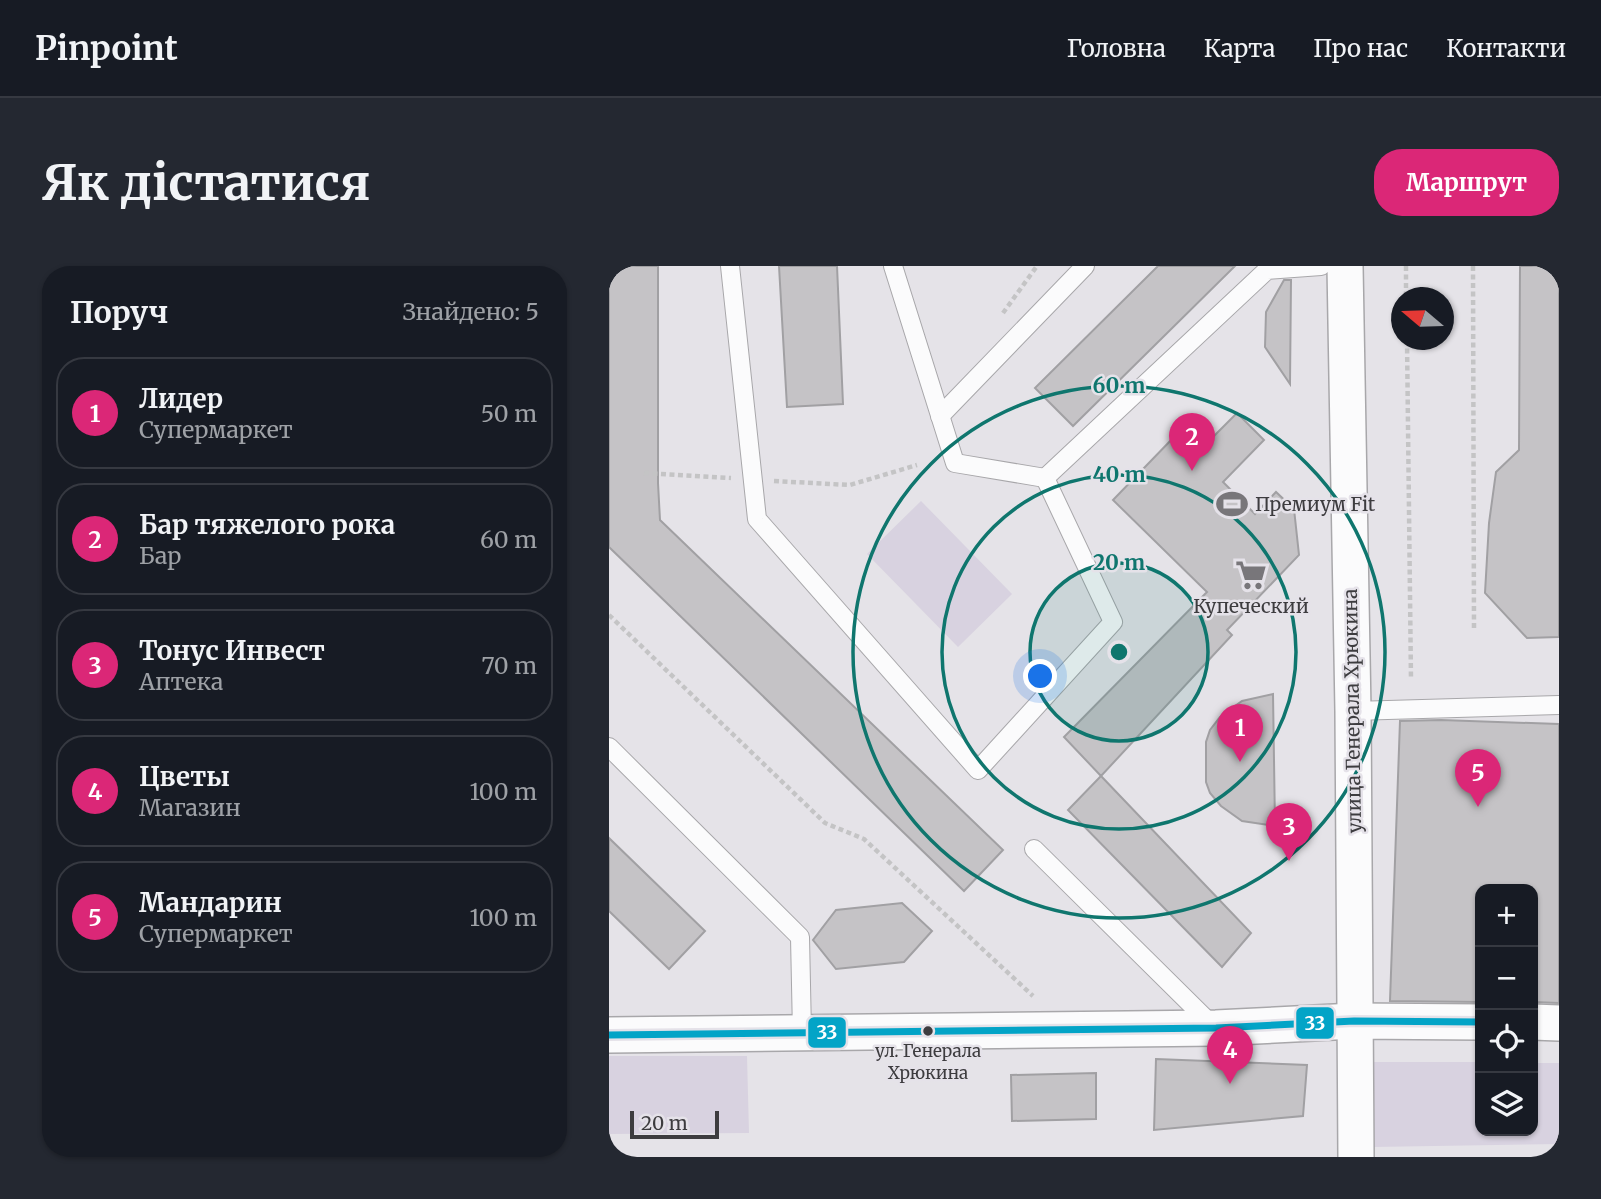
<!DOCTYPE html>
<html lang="uk">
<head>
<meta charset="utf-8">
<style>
  body { margin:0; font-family:Merriweather,serif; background:#242831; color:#f1f3f6 }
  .controls { position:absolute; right:21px; bottom:21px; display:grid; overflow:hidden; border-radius:14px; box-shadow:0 2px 5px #0004 }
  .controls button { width:63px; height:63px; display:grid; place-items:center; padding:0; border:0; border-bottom:2px solid #363941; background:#171b24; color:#f1f3f6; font:35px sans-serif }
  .compass { position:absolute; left:782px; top:21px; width:63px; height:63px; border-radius:50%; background:#171b24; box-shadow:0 2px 5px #0004; rotate:289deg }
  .scale { position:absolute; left:21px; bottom:18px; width:89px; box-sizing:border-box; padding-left:7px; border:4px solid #3d3c3f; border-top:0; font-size:19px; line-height:24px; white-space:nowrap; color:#3d3c3f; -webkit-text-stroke:5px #e5e2e9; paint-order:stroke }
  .you { position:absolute; left:432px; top:411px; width:24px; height:24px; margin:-18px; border:5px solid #fff; border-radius:50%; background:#1a73e8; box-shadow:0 0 0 10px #1a73e833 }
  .badge { display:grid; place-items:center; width:46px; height:46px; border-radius:50%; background:#db2777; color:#fff; font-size:23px; font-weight:700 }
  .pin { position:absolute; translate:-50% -58px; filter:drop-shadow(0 2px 4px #0008) }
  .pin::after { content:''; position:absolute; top:37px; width:24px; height:21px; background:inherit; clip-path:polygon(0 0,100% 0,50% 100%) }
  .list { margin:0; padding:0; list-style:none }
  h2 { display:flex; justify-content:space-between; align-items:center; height:91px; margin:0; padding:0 28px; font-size:30px }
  h2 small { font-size:23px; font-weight:400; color:#9ea1a6 }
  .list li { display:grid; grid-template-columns:46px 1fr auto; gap:21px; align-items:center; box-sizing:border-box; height:112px; margin:0 14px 14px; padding:0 14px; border:2px solid #363941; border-radius:28px }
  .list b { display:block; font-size:26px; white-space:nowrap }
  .list p { margin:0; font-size:23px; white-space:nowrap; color:#9ea1a6 }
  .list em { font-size:23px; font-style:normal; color:#9ea1a6 }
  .icon { flex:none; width:38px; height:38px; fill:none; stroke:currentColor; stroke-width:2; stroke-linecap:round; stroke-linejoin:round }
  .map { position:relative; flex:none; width:950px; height:891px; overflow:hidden; border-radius:28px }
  header { display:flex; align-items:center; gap:42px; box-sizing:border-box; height:98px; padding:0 35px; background:#171b24; border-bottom:2px solid #363941 }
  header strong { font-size:33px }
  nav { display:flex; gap:38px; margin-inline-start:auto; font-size:24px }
  .intro { display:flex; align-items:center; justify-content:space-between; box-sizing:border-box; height:168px; padding:0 42px }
  h1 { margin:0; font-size:49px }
  .button { padding:18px 32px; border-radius:28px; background:#db2777; color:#fff; font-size:24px; font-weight:700 }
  main { display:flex; gap:42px; padding:0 42px }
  aside { flex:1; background:#171b24; border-radius:28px; box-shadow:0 2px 5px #0004 }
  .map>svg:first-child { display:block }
  .green { fill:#d8d2e0 }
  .building { fill:#c5c3c6; stroke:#a1a0a3; stroke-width:2 }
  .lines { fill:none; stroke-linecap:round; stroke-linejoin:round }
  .lane-casing { stroke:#a8a7aa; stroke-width:20 }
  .street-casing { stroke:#a8a7aa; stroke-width:38 }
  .path { stroke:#c4c4c5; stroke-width:4.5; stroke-dasharray:5 3.5; stroke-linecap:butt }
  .lane { stroke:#fbfbfc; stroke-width:18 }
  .street { stroke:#fbfbfc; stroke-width:35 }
  .bus-1-casing { stroke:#e5e2e9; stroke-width:12 }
  .bus-1 { stroke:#03a4c7; stroke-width:7 }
  .ring { fill:none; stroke:#0f766e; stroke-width:3.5 }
  .bus-dot { fill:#3d3c3f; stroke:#e5e2e9; stroke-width:2.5 }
  .labels { text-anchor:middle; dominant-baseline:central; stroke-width:5; stroke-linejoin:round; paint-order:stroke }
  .bus-label { font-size:17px; fill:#3d3c3f; stroke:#e5e2e9 }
  .poi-label { font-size:19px; fill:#3d3c3f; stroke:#e5e2e9; text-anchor:start }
  .street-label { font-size:19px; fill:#3d3c3f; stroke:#e5e2e9 }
  .centre { fill:#0f766e; stroke:#e5e2e9; stroke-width:3.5 }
  .ring-label { font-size:21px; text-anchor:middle; font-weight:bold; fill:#0f766e; stroke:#e5e2e9; stroke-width:5; stroke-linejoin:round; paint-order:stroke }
  .line-badge { stroke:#e5e2e9; stroke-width:2.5 }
  .badge-label { font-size:19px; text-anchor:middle; font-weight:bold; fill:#fff }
</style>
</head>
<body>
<header>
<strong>Pinpoint</strong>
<nav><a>Головна</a><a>Карта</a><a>Про нас</a><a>Контакти</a></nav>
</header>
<div class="intro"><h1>Як дістатися</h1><a class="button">Маршрут</a></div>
<main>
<aside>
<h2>Поруч<small>Знайдено: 5</small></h2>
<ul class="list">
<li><span class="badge">1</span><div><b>Лидер</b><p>Супермаркет</p></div><em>50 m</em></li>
<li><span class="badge">2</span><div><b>Бар тяжелого рока</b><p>Бар</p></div><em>60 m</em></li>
<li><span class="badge">3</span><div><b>Тонус Инвест</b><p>Аптека</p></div><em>70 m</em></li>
<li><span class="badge">4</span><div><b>Цветы</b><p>Магазин</p></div><em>100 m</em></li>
<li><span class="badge">5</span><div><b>Мандарин</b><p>Супермаркет</p></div><em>100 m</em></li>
</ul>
</aside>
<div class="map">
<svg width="950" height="891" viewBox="0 0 950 891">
  <rect width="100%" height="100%" fill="#e5e3e8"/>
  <!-- green -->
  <g class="green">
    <polygon points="312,235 403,328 349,381 258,288"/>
    <polygon points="0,790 138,790 140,867 0,868"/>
    <polygon points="763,796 871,796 871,865 924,865 924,797 950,797 950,878 764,881"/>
  </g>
  <!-- building -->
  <g class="building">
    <polygon points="0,0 49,0 49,217 51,254 394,584 355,625 0,281"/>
    <polygon points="170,0 228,0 234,138 178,141"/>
    <polygon points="549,0 626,0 464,160 426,122"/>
    <polygon points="911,0 950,0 950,371 918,372 876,327 880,257 887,206 910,184"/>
    <polygon points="675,14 682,14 681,118 656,81 657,46"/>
    <polygon points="628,147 655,174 614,216 646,248 667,226 685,243 690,289 618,364 623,369 492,510 455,471 598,326 504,234 566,170 586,189"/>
    <polygon points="664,428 666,560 633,555 612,540 601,527 597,516 597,476 601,464 611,451 633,435"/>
    <polygon points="832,454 950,458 950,737 924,736 924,623 871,623 871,736 781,735 791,455"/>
    <polygon points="492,510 642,667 613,701 459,544"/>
    <polygon points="0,572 96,665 60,703 0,645"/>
    <polygon points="293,637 323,665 295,696 227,703 204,674 227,644"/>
    <polygon points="547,793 698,799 694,850 545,864"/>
    <polygon points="487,807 487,853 403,855 402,809"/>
  </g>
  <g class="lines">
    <defs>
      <g id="lane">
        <polyline points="121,0 148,253 369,504 504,356 436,212"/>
        <polyline points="284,0 346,197 436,212"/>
        <polyline points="331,150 476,0"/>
        <polyline points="436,212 658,4 712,0"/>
        <polyline points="744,445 950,439"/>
        <polyline points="0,481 191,671 193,766"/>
        <polyline points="425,583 604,760"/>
      </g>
      <g id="street">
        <polyline points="736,0 744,445 747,891"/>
        <polyline points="924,756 950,757"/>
        <polyline points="0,769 607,762 745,755 871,756"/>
      </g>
    </defs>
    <!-- lane casing -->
    <use href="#lane" class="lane-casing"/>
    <!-- street casing -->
    <use href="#street" class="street-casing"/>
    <!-- path -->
    <g class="path">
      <polyline points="797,0 797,32"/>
      <polyline points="864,0 865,364"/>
      <polyline points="394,47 428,0"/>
      <polyline points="798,74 802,414"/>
      <polyline points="35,207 122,212"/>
      <polyline points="165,215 241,219 308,199"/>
      <polyline points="0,349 216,557 255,573 424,730"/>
    </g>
    <!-- lane -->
    <use href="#lane" class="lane"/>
    <!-- street -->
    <use href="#street" class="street"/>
    <defs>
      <polyline id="bus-1" points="0,769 607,762 745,755 871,756"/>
    </defs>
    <!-- bus-1 casing -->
    <use href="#bus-1" class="bus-1-casing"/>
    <!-- bus-1 -->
    <use href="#bus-1" class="bus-1"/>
  </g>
  <!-- distance rings -->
  <circle cx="510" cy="386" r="89" fill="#0f766e" fill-opacity=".12"/>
  <g class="ring">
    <circle cx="510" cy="386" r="89"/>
    <circle cx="510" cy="386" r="177"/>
    <circle cx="510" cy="386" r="266"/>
  </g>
  <!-- icons -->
  <defs>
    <symbol id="stadium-bare" viewBox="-9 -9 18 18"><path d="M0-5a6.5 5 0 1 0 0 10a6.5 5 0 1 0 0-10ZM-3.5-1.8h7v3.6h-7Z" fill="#78767a" stroke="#e5e2e9" stroke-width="2.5" paint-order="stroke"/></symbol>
    <symbol id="supermarket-bare" viewBox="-9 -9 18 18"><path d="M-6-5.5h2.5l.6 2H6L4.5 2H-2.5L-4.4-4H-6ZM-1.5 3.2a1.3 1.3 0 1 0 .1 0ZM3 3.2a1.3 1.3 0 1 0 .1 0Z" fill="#78767a" stroke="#e5e2e9" stroke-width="2.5" paint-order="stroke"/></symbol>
  </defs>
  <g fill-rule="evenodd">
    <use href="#stadium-bare" x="601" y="216" width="44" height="44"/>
    <use href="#supermarket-bare" x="620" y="287" width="44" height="44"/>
  </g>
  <!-- markers -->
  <circle class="bus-dot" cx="319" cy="765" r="6"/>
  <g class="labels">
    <!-- bus labels -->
    <g class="bus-label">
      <text x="319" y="785">ул. Генерала<tspan x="319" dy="22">Хрюкина</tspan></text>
    </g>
    <!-- poi labels -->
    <g class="poi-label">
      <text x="646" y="238">Премиум Fit</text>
      <text x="642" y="340" text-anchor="middle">Купеческий</text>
    </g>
    <!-- street labels -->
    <g class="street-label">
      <text transform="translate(743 445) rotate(-91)">улица Генерала Хрюкина</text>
    </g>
  </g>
  <circle cx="510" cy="386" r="10" class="centre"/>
  <g class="ring-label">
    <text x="510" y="127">60 m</text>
    <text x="510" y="216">40 m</text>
    <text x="510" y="304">20 m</text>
  </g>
  <g class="line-badge">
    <rect x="686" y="740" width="40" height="34" rx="7" fill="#03a4c7"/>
    <rect x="198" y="750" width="40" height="33" rx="7" fill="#03a4c7"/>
  </g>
  <g class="badge-label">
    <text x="706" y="764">33</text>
    <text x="218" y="773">33</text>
  </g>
</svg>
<div class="controls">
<button>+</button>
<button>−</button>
<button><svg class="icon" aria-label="locate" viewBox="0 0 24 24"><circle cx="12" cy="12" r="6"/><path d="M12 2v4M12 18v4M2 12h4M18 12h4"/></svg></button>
<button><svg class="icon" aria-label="layers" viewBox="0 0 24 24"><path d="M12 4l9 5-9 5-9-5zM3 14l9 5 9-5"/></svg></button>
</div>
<svg class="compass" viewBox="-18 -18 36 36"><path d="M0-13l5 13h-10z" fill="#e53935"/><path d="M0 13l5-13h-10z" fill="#9ea1a6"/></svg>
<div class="scale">20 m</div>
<div class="you"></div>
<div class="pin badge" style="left:631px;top:496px">1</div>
<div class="pin badge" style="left:583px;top:205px">2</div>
<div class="pin badge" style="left:680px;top:595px">3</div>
<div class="pin badge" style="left:621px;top:818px">4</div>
<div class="pin badge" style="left:869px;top:541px">5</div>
</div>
</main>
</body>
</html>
